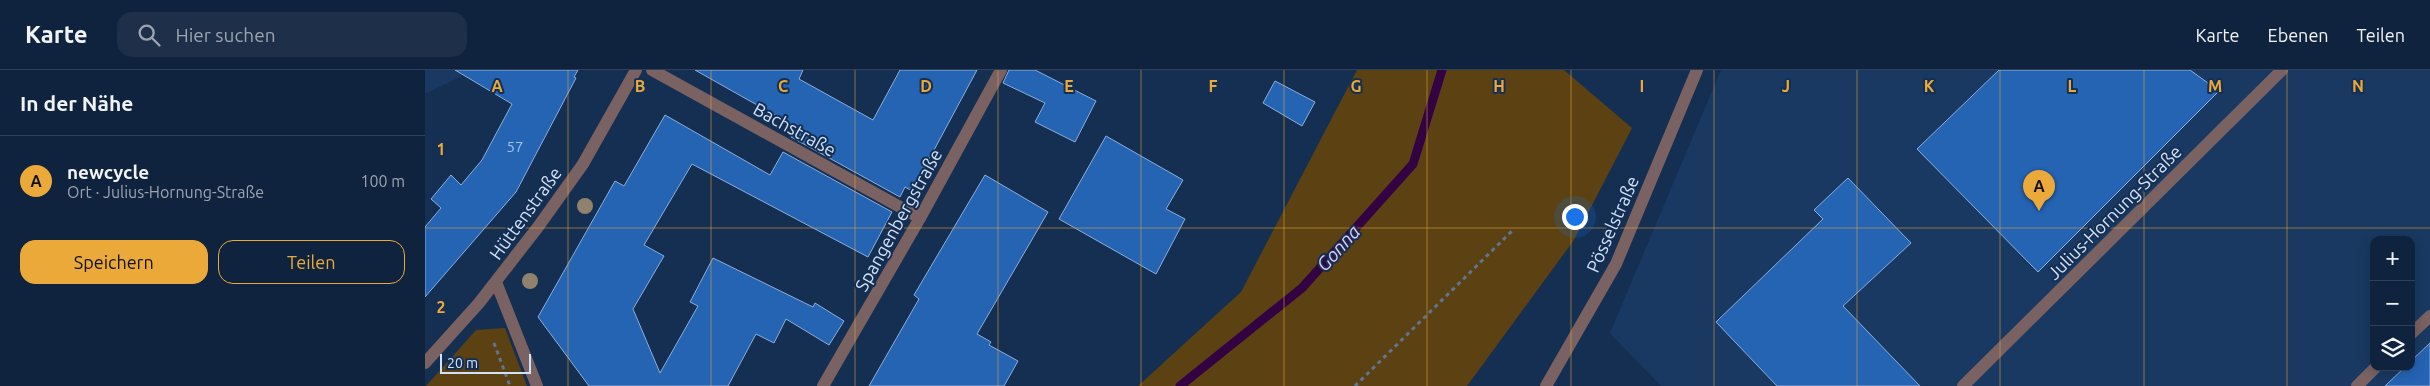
<!DOCTYPE html>
<html lang="de">
<head>
<meta charset="utf-8">
<style>
  body { margin:0; font-family:Ubuntu,sans-serif; background:#1e2f49; color:#f1f3f6 }
  .controls { position:absolute; right:15px; bottom:15px; display:grid; overflow:hidden; border-radius:10px; box-shadow:0 2px 12px #0003 }
  .controls button { width:45px; height:45px; display:grid; place-items:center; padding:0; border:0; border-bottom:1px solid #304058; background:#10233e; color:#f1f3f6; font:25px sans-serif }
  .scale { position:absolute; left:15px; bottom:12px; width:91px; box-sizing:border-box; padding-left:5px; border:2px solid #d1e2f9; border-top:0; font-size:14px; line-height:18px; white-space:nowrap; color:#d1e2f9; -webkit-text-stroke:4px #152f53; paint-order:stroke }
  .you { position:absolute; left:1149px; top:146px; width:18px; height:18px; margin:-12px; border:4px solid #fff; border-radius:50%; background:#1a73e8; box-shadow:0 0 0 8px #1a73e833 }
  .badge { display:grid; place-items:center; width:32px; height:32px; border-radius:50%; background:#eba939; color:#111; font-size:16px; font-weight:700 }
  .pin { position:absolute; translate:-50% -41px; filter:drop-shadow(0 1px 2px #0008) }
  .pin::after { content:''; position:absolute; top:26px; width:18px; height:15px; background:inherit; clip-path:polygon(0 0,100% 0,50% 100%) }
  .list { margin:0; padding:0; list-style:none }
  h2 { display:flex; justify-content:space-between; align-items:center; height:65px; margin:0; padding:0 20px; font-size:21px }
  h2 small { font-size:16px; font-weight:400; color:#9ca4b0 }
  .list li { display:grid; grid-template-columns:32px 1fr auto; gap:15px; align-items:center; box-sizing:border-box; height:90px; padding:0 20px; border-top:1px solid #304058 }
  .list b { display:block; font-size:19px; white-space:nowrap }
  .list p { margin:0; font-size:16px; white-space:nowrap; color:#9ca4b0 }
  .list em { font-size:16px; font-style:normal; color:#9ca4b0 }
  .actions { display:flex; gap:10px; padding:15px 20px }
  .actions a { flex:1; padding:11px 0; border:1px solid #eba939; border-radius:15px; text-align:center; font-size:18px; color:#eba939 }
  .actions .main { background:#eba939; color:#111 }
  .icon { flex:none; width:28px; height:28px; fill:none; stroke:currentColor; stroke-width:2; stroke-linecap:round; stroke-linejoin:round }
  .map { position:relative; flex:none; width:2005px; height:316px; overflow:hidden }
  header { display:flex; align-items:center; gap:30px; box-sizing:border-box; height:70px; padding:0 25px; background:#10233e; border-bottom:1px solid #304058 }
  header strong { font-size:24px }
  nav { display:flex; gap:28px; margin-inline-start:auto; font-size:18px }
  .search { width:350px; height:45px; background:#1e2f49; display:flex; align-items:center; gap:12px; box-sizing:border-box; padding:0 18px; border-radius:15px; color:#9ca4b0; font-size:19px }
  main { display:flex }
  aside { flex:1; background:#10233e }
  .map>svg:first-child { display:block }
  .built { fill:#193962; fill-rule:evenodd }
  .green { fill:#5c4113 }
  .lines { fill:none; stroke-linecap:round; stroke-linejoin:round }
  .stream { stroke:#330242; stroke-width:9 }
  .building { fill:#2563b3; stroke:#8eadd9 }
  .path { stroke:#5f7594; stroke-width:3; stroke-dasharray:4 4; stroke-linecap:butt }
  .service { stroke:#7a6162; stroke-width:12 }
  .minor { stroke:#7a6162; stroke-width:12 }
  .tree { fill:#90826c }
  .grid { fill:none; stroke:#eba939; stroke-width:1; stroke-opacity:0.55 }
  .labels { text-anchor:middle; dominant-baseline:central; stroke-width:4; stroke-linejoin:round; paint-order:stroke }
  .number-label { font-size:15px; fill:#a6c2e8 }
  .street-label { font-size:18px; fill:#d1e2f9; stroke:#152f53 }
  .water-label { font-size:19px; font-style:italic; fill:#e7c7f3; stroke:#152f53 }
  .grid-label { font-size:16px; text-anchor:middle; font-weight:bold; fill:#eba939; stroke:#152f53; stroke-width:4; stroke-linejoin:round; paint-order:stroke }
</style>
</head>
<body>
<header>
<strong>Karte</strong>
<div class="search"><svg class="icon" aria-label="search" viewBox="0 0 24 24"><circle cx="10" cy="10" r="6"/><path d="M15 15l6 6"/></svg>Hier suchen</div>
<nav><a>Karte</a><a>Ebenen</a><a>Teilen</a></nav>
</header>
<main>
<aside>
<h2>In der Nähe<small></small></h2>
<ul class="list">
<li><span class="badge">A</span><div><b>newcycle</b><p>Ort · Julius-Hornung-Straße</p></div><em>100 m</em></li>
</ul>
<div class="actions"><a class="main">Speichern</a><a>Teilen</a></div>
</aside>
<div class="map">
<svg width="2005" height="316" viewBox="0 0 2005 316">
  <rect width="100%" height="100%" fill="#152f53"/>
  <!-- built -->
  <g class="built">
    <polygon points="0,0 38,0 35,7 0,24"/>
    <path d="M1296 0H2005V316H1236L1185 263ZM1949 170H1986V297H1949Z"/>
  </g>
  <!-- green -->
  <g class="green">
    <polygon points="932,0 1139,0 1207,58 1149,170 1042,316 713,316 816,222"/>
    <polygon points="80,258 102,316 1,316 51,260"/>
  </g>
  <g class="lines">
    <!-- stream -->
    <polyline class="stream" points="755,316 877,218 988,94 1017,0"/>
  </g>
  <!-- building -->
  <g class="building">
    <polygon points="30,0 153,0 149,7 151,8 91,122 0,227 0,157 16,138 6,129 26,105 36,115 57,90 87,34"/>
    <polygon points="270,0 378,0 374,9 448,50 475,0 552,0 487,121 480,117 475,127 366,67 371,57"/>
    <polygon points="584,0 610,0 671,31 650,72 610,52 620,33 578,13"/>
    <polygon points="1574,0 1765,0 1794,21 1613,202 1492,79"/>
    <polygon points="850,11 890,32 877,56 838,33"/>
    <polygon points="240,45 345,105 358,82 467,142 443,187 267,94 219,175 239,186 208,239 235,303 273,236 265,232 288,188 388,237 390,233 419,251 404,275 361,249 349,273 331,264 303,316 164,316 113,247 190,111 199,116"/>
    <polygon points="681,66 758,110 741,139 760,149 731,204 634,149"/>
    <polygon points="560,105 623,142 552,264 566,272 564,275 593,291 579,316 444,316 494,229 489,225"/>
    <polygon points="1423,108 1486,173 1418,236 1495,316 1352,316 1291,252 1398,149 1389,140"/>
    <polygon points="2005,273 2005,316 1960,316 1980,297 1986,297 1986,291"/>
  </g>
  <g class="lines">
    <!-- path -->
    <g class="path">
      <polyline points="69,273 85,316"/>
      <polyline points="930,316 1088,160"/>
    </g>
    <!-- service -->
    <g class="service">
      <polyline points="1986,264 2005,246"/>
      <polyline points="1932,316 1951,297"/>
    </g>
    <!-- minor -->
    <g class="minor">
      <polyline points="227,0 495,148"/>
      <polyline points="71,212 112,316"/>
      <polyline points="0,293 54,233 113,157 158,94 211,0"/>
      <polyline points="398,316 495,148 576,0"/>
      <polyline points="1121,316 1191,194 1272,0"/>
      <polyline points="1538,316 1857,0"/>
    </g>
  </g>
  <!-- trees -->
  <g class="tree">
    <circle cx="160" cy="136" r="8"/>
    <circle cx="105" cy="211" r="8"/>
  </g>
  <!-- grid -->
  <path class="grid" d="M143 0V316M286 0V316M430 0V316M573 0V316M716 0V316M859 0V316M1002 0V316M1146 0V316M1289 0V316M1432 0V316M1575 0V316M1719 0V316M1862 0V316M0 158H2005"/>
  <g class="labels">
    <!-- number labels -->
    <g class="number-label">
      <text x="90" y="76">57</text>
    </g>
    <!-- street labels -->
    <g class="street-label">
      <text transform="translate(370 59) rotate(29)">Bachstraße</text>
      <text transform="translate(1689 142) rotate(-45)">Julius-Hornung-Straße</text>
      <text transform="translate(100 143) rotate(-54)">Hüttenstraße</text>
      <text transform="translate(473 150) rotate(-61)">Spangenbergstraße</text>
      <text transform="translate(1187 154) rotate(-66)">Pösselstraße</text>
    </g>
    <!-- water labels -->
    <g class="water-label">
      <text transform="translate(913 178) rotate(-48)">Gonna</text>
    </g>
  </g>
  <g class="grid-label">
    <text x="72" y="22">A</text>
    <text x="215" y="22">B</text>
    <text x="358" y="22">C</text>
    <text x="501" y="22">D</text>
    <text x="644" y="22">E</text>
    <text x="788" y="22">F</text>
    <text x="931" y="22">G</text>
    <text x="1074" y="22">H</text>
    <text x="1217" y="22">I</text>
    <text x="1361" y="22">J</text>
    <text x="1504" y="22">K</text>
    <text x="1647" y="22">L</text>
    <text x="1790" y="22">M</text>
    <text x="1933" y="22">N</text>
    <text x="16" y="85">1</text>
    <text x="16" y="243">2</text>
  </g>
</svg>
<div class="controls">
<button>+</button>
<button>−</button>
<button><svg class="icon" aria-label="layers" viewBox="0 0 24 24"><path d="M12 4l9 5-9 5-9-5zM3 14l9 5 9-5"/></svg></button>
</div>
<div class="scale">20 m</div>
<div class="you"></div>
<div class="pin badge" style="left:1614px;top:141px">A</div>
</div>
</main>
</body>
</html>
